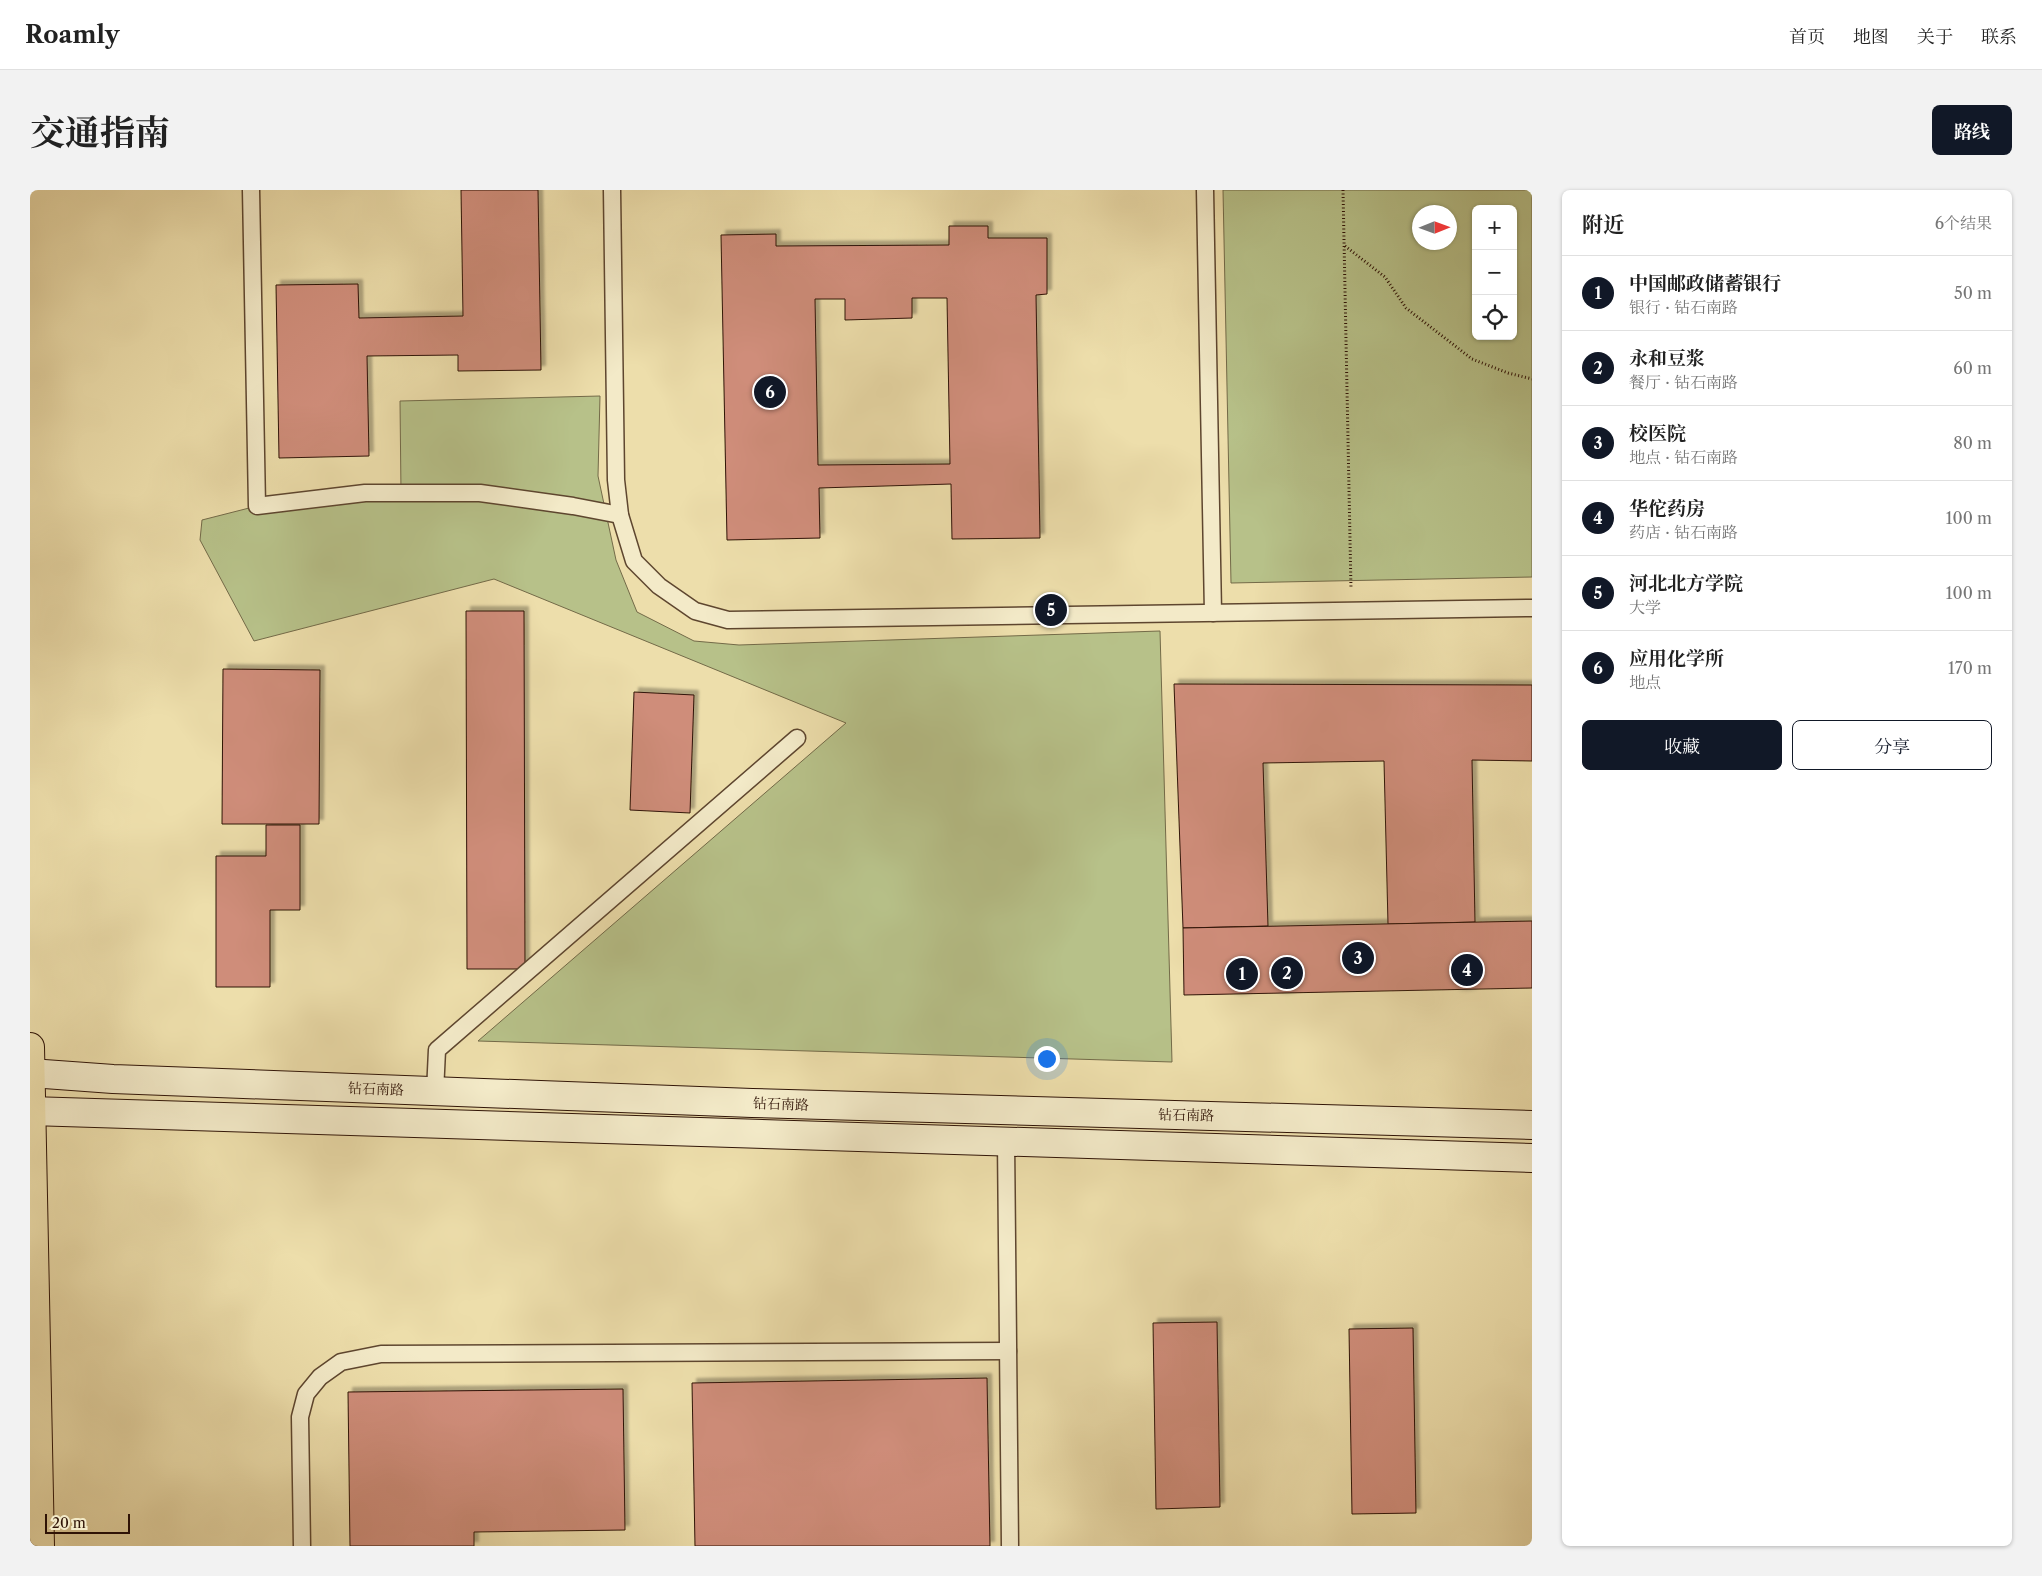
<!DOCTYPE html>
<html lang="zh">
<head>
<meta charset="utf-8">
<style>
  body { margin:0; font-family:"Libre Caslon Text","Noto Serif SC",serif; background:#f2f2f2; color:#222 }
  .controls { position:absolute; right:15px; top:15px; display:grid; overflow:hidden; border-radius:8px; box-shadow:0 1px 4px #0004 }
  .controls button { width:45px; height:45px; display:grid; place-items:center; padding:0; border:0; border-bottom:1px solid #e0e0e0; background:#fff; color:#222; font:25px sans-serif }
  .compass { position:absolute; left:1382px; top:15px; width:45px; height:45px; border-radius:50%; background:#fff; box-shadow:0 1px 4px #0004; rotate:89deg }
  .scale { position:absolute; left:15px; bottom:12px; width:85px; box-sizing:border-box; padding-left:5px; border:2px solid #2f1306; border-top:0; font-size:14px; line-height:18px; white-space:nowrap; color:#2f1306; -webkit-text-stroke:4px #f3eac8; paint-order:stroke }
  .you { position:absolute; left:1016px; top:868px; width:18px; height:18px; margin:-12px; border:4px solid #fff; border-radius:50%; background:#1a73e8; box-shadow:0 0 0 8px #1a73e833 }
  .badge { display:grid; place-items:center; width:32px; height:32px; border-radius:50%; background:#111827; color:#fff; font-size:16px; font-weight:700 }
  .pin { position:absolute; translate:-50% -50%; border:2px solid #fff; box-shadow:0 1px 5px #0006 }
  .list { margin:0; padding:0; list-style:none }
  h2 { display:flex; justify-content:space-between; align-items:center; height:65px; margin:0; padding:0 20px; font-size:21px }
  h2 small { font-size:16px; font-weight:400; color:#767676 }
  .list li { display:grid; grid-template-columns:32px 1fr auto; gap:15px; align-items:center; box-sizing:border-box; height:75px; padding:0 20px; border-top:1px solid #e0e0e0 }
  .list b { display:block; font-size:19px; white-space:nowrap }
  .list p { margin:0; font-size:16px; white-space:nowrap; color:#767676 }
  .list em { font-size:16px; font-style:normal; color:#767676 }
  .actions { display:flex; gap:10px; padding:15px 20px }
  .actions a { flex:1; padding:11px 0; border:1px solid #111827; border-radius:8px; text-align:center; font-size:18px; color:#111827 }
  .actions .main { background:#111827; color:#fff }
  .icon { flex:none; width:28px; height:28px; fill:none; stroke:currentColor; stroke-width:2; stroke-linecap:round; stroke-linejoin:round }
  .map { position:relative; flex:none; width:1502px; height:1356px; overflow:hidden; border-radius:8px }
  header { display:flex; align-items:center; gap:30px; box-sizing:border-box; height:70px; padding:0 25px; background:#fff; border-bottom:1px solid #e0e0e0 }
  header strong { font-size:24px }
  nav { display:flex; gap:28px; margin-inline-start:auto; font-size:18px }
  .intro { display:flex; align-items:center; justify-content:space-between; box-sizing:border-box; height:120px; padding:0 30px }
  h1 { margin:0; font-size:35px }
  .button { padding:12px 22px; border-radius:8px; background:#111827; color:#fff; font-size:18px; font-weight:700 }
  main { display:flex; gap:30px; padding:0 30px }
  aside { flex:1; background:#fff; border-radius:8px; box-shadow:0 1px 4px #0004 }
  .map>svg:first-child { display:block }
  .green { fill:#b7c189; stroke:#736a48; fill-rule:evenodd }
  .building { fill:#cf8d7a; stroke:#2f1306; fill-rule:evenodd; filter:url(#shadow) }
  .lines { fill:none; stroke-linecap:round; stroke-linejoin:round }
  .lane-casing { stroke:#5e462f; stroke-width:19 }
  .secondary-casing { stroke:#2f1306; stroke-width:30 }
  .primary-casing { stroke:#2f1306; stroke-width:30 }
  .path { stroke:#2f1306; stroke-width:3; stroke-dasharray:1 2.5; stroke-linecap:butt }
  .lane { stroke:#f3eac8; stroke-width:16 }
  .secondary { stroke:#f3eac8; stroke-width:28 }
  .primary { stroke:#eddeab; stroke-width:28 }
  .labels { text-anchor:middle; dominant-baseline:central; stroke-width:4.5; stroke-linejoin:round; paint-order:stroke }
  .street-label { font-size:14px; fill:#2f1306; stroke:#f3eac8 }
</style>
</head>
<body>
<header>
<strong>Roamly</strong>
<nav><a>首页</a><a>地图</a><a>关于</a><a>联系</a></nav>
</header>
<div class="intro"><h1>交通指南</h1><a class="button">路线</a></div>
<main>
<div class="map">
<svg width="1502" height="1356" viewBox="0 0 1502 1356">
  <defs>
    <filter id="shadow"><feDropShadow dx="4.5" dy="-4.5" stdDeviation="1" flood-color="#0004"/></filter>
  </defs>
  <rect width="100%" height="100%" fill="#eddeab"/>
  <filter id="stains"><feTurbulence type="fractalNoise" baseFrequency=".004" numOctaves="4"/><feColorMatrix values="0 0 0 0 .2 0 0 0 0 .09 0 0 0 0 .02 0 0 0 .5 -.17"/></filter>
  <radialGradient id="worn" r=".72"><stop offset=".6" stop-color="#630" stop-opacity="0"/><stop offset="1" stop-color="#630" stop-opacity=".3"/></radialGradient>
  <!-- green -->
  <g class="green">
    <path d="M1193 0H1502V387L1201 393ZM1446 19H1483V146H1446ZM1390 22H1420V52H1390Z"/>
    <polygon points="570,206 568,286 586,370 607,422 664,451 709,455 1130,441 1142,872 448,851 816,533 464,389 224,451 170,350 172,330 227,316 371,303 370,211"/>
  </g>
  <!-- building -->
  <g class="building">
    <polygon points="431,0 508,0 511,180 428,181 428,165 337,166 339,266 249,268 246,95 328,94 329,128 433,126"/>
    <path d="M919 36H958V48H1017V104L1006 105 1010 348 922 349 921 294 789 298 790 348 697 350 691 45 746 44V56L919 55ZM882 108H917L920 274 788 275 785 109H815V130L882 128Z"/>
    <polygon points="436,421 494,421 495,779 437,779"/>
    <polygon points="193,479 290,480 289,634 192,634"/>
    <polygon points="1144,494 1502,495 1502,571 1442,570 1445,732 1358,734 1354,571 1233,573 1238,736 1153,738"/>
    <polygon points="604,502 664,505 660,623 600,620"/>
    <polygon points="236,635 270,635 270,720 240,720 240,797 186,797 186,666 236,666"/>
    <polygon points="1502,731 1502,798 1154,805 1153,738"/>
    <polygon points="1187,1132 1190,1317 1126,1319 1123,1133"/>
    <polygon points="1383,1138 1386,1323 1322,1324 1319,1139"/>
    <polygon points="957,1188 960,1356 665,1356 662,1193"/>
    <polygon points="593,1199 595,1340 444,1342 444,1356 320,1356 318,1202"/>
  </g>
  <g class="lines">
    <defs>
      <g id="lane">
        <polyline points="221,0 227,316 335,303 450,303 543,316 590,325"/>
        <polyline points="582,0 586,290 590,325 604,371 629,396 665,421 698,430 1502,418"/>
        <polyline points="1175,0 1183,423"/>
        <polyline points="405,902 407,860 767,548"/>
        <polyline points="976,951 980,1356"/>
        <polyline points="272,1356 270,1227 276,1204 290,1187 311,1172 351,1164 978,1161"/>
      </g>
      <g id="secondary">
        <polyline points="0,883 83,889 722,913 1502,935"/>
        <polyline points="0,921 1502,968"/>
      </g>
      <polyline id="primary" points="0,857 10,1356"/>
    </defs>
    <!-- lane casing -->
    <use href="#lane" class="lane-casing"/>
    <!-- secondary casing -->
    <use href="#secondary" class="secondary-casing"/>
    <!-- primary casing -->
    <use href="#primary" class="primary-casing"/>
    <!-- path -->
    <g class="path">
      <polyline points="1313,0 1321,399"/>
      <polyline points="1315,56 1355,87 1376,118 1442,169 1478,183 1502,189"/>
    </g>
    <!-- lane -->
    <use href="#lane" class="lane"/>
    <!-- secondary -->
    <use href="#secondary" class="secondary"/>
    <!-- primary -->
    <use href="#primary" class="primary"/>
  </g>
  <g class="labels">
    <!-- street labels -->
    <g class="street-label">
      <text transform="translate(346 899) rotate(2)">钻石南路</text>
      <text transform="translate(751 914) rotate(2)">钻石南路</text>
      <text transform="translate(1156 925) rotate(1)">钻石南路</text>
    </g>
  </g>
  <rect width="100%" height="100%" filter="url(#stains)"/>
  <rect width="100%" height="100%" fill="url(#worn)"/>
</svg>
<div class="controls">
<button>+</button>
<button>−</button>
<button><svg class="icon" aria-label="locate" viewBox="0 0 24 24"><circle cx="12" cy="12" r="6"/><path d="M12 2v4M12 18v4M2 12h4M18 12h4"/></svg></button>
</div>
<svg class="compass" viewBox="-18 -18 36 36"><path d="M0-13l5 13h-10z" fill="#e53935"/><path d="M0 13l5-13h-10z" fill="#767676"/></svg>
<div class="scale">20 m</div>
<div class="you"></div>
<div class="pin badge" style="left:1212px;top:784px">1</div>
<div class="pin badge" style="left:1257px;top:783px">2</div>
<div class="pin badge" style="left:1328px;top:768px">3</div>
<div class="pin badge" style="left:1437px;top:780px">4</div>
<div class="pin badge" style="left:1021px;top:420px">5</div>
<div class="pin badge" style="left:740px;top:202px">6</div>
</div>
<aside>
<h2>附近<small>6个结果</small></h2>
<ul class="list">
<li><span class="badge">1</span><div><b>中国邮政储蓄银行</b><p>银行 · 钻石南路</p></div><em>50 m</em></li>
<li><span class="badge">2</span><div><b>永和豆浆</b><p>餐厅 · 钻石南路</p></div><em>60 m</em></li>
<li><span class="badge">3</span><div><b>校医院</b><p>地点 · 钻石南路</p></div><em>80 m</em></li>
<li><span class="badge">4</span><div><b>华佗药房</b><p>药店 · 钻石南路</p></div><em>100 m</em></li>
<li><span class="badge">5</span><div><b>河北北方学院</b><p>大学</p></div><em>100 m</em></li>
<li><span class="badge">6</span><div><b>应用化学所</b><p>地点</p></div><em>170 m</em></li>
</ul>
<div class="actions"><a class="main">收藏</a><a>分享</a></div>
</aside>
</main>
</body>
</html>
